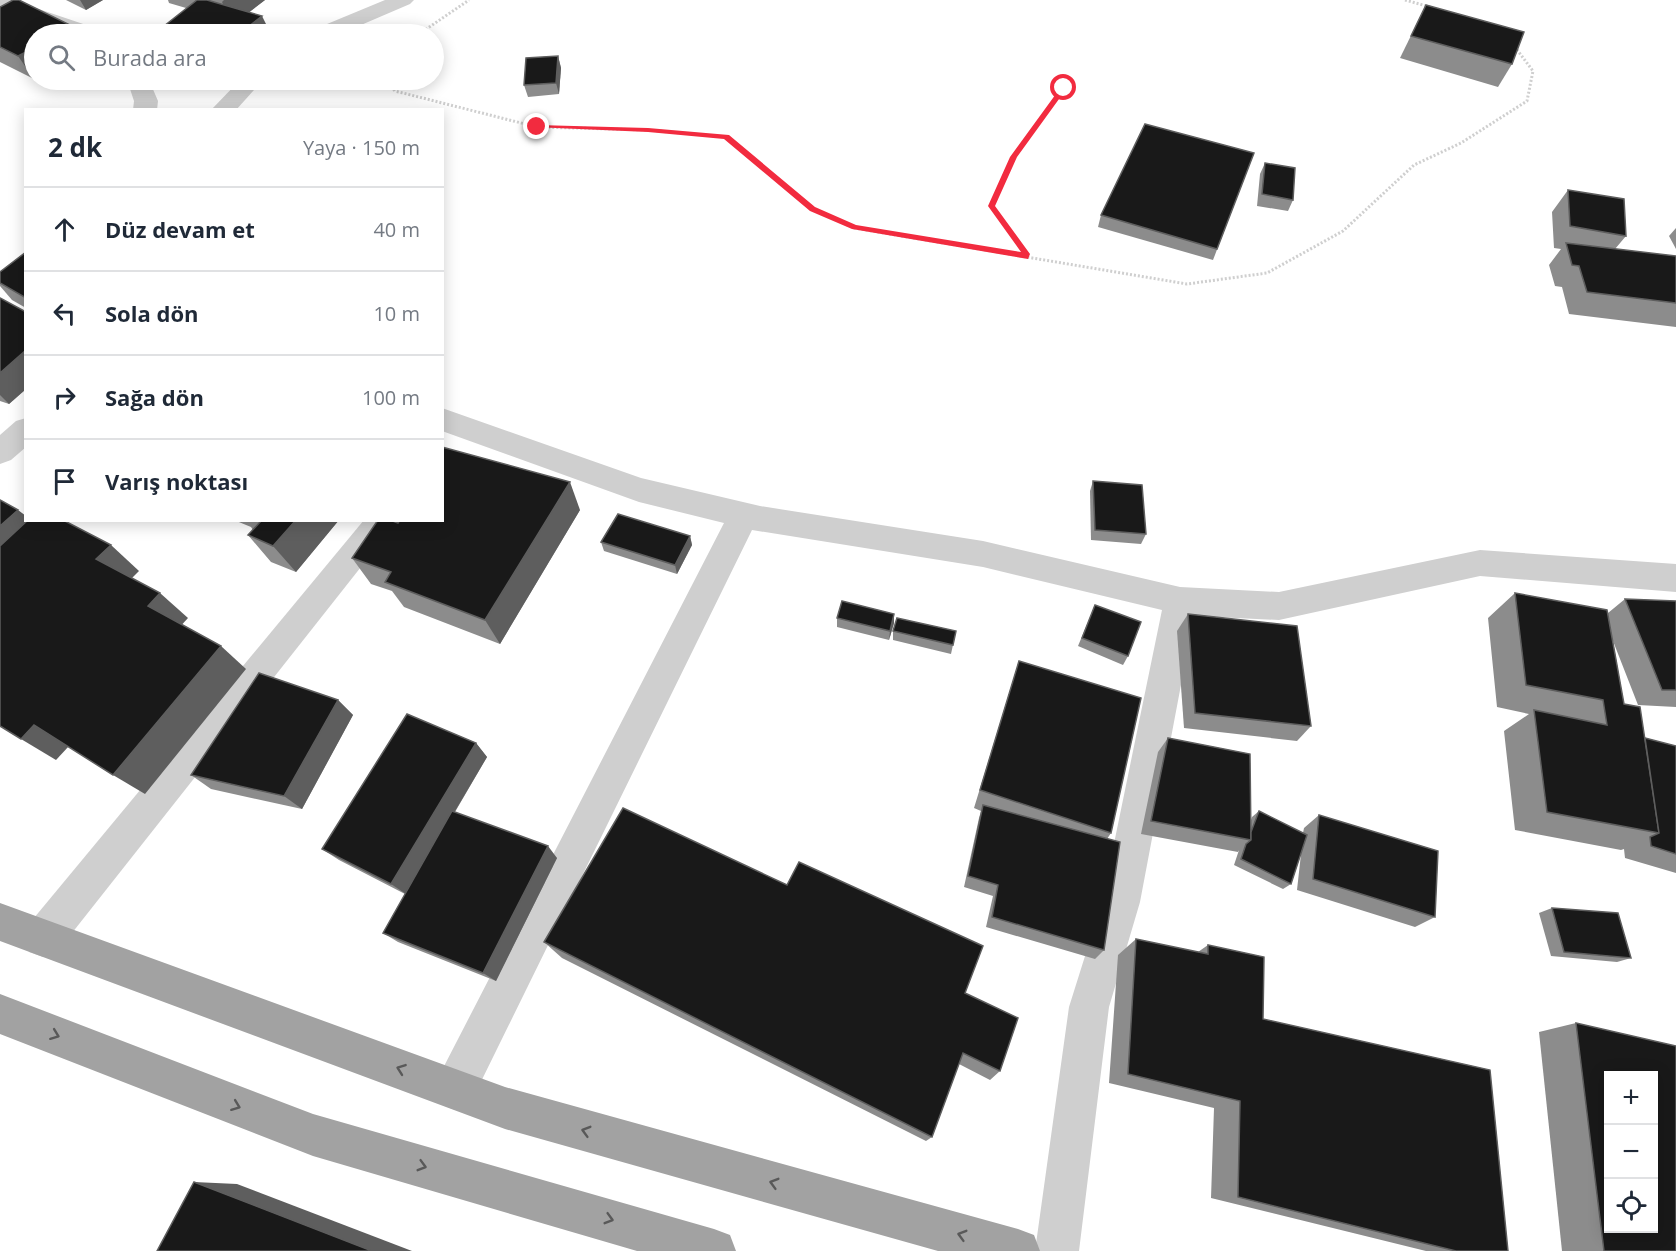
<!DOCTYPE html>
<html lang="tr">
<head>
<meta charset="utf-8">
<style>
  body { margin:0; font-family:"Open Sans",sans-serif; background:#f6f6f7; color:#1f2937 }
  .controls { position:absolute; right:18px; bottom:18px; display:grid; overflow:hidden; border-radius:0px; box-shadow:0 3px 15px #0003 }
  .controls button { width:54px; height:54px; display:grid; place-items:center; padding:0; border:0; border-bottom:2px solid #e0e1e3; background:#fff; color:#1f2937; font:30px sans-serif }
  .stop { position:absolute; width:18px; height:18px; margin:-14px; border:4px solid #f22b3f; border-radius:50%; background:#fff }
  .stop.end { background:#f22b3f; border-color:#fff; box-shadow:0 2px 6px #0008 }
  .list { margin:0; padding:0; list-style:none }
  h2 { display:flex; justify-content:space-between; align-items:center; height:78px; margin:0; padding:0 24px; font-size:26px }
  h2 small { font-size:20px; font-weight:400; color:#747a83 }
  .list li { display:grid; grid-template-columns:39px 1fr auto; gap:18px; align-items:center; box-sizing:border-box; height:84px; padding:0 24px; border-top:2px solid #e0e1e3 }
  .list b { display:block; font-size:22px; white-space:nowrap }
  .list em { font-size:20px; font-style:normal; color:#747a83 }
  .icon { flex:none; width:33px; height:33px; fill:none; stroke:currentColor; stroke-width:2; stroke-linecap:round; stroke-linejoin:round }
  .map { position:relative; flex:none; width:1676px; height:1251px; overflow:hidden }
  .search { position:absolute; background:#fff; box-shadow:0 3px 15px #0003; left:24px; top:24px; width:420px; height:66px; display:flex; align-items:center; gap:15px; box-sizing:border-box; padding:0 21px; border-radius:33px; color:#747a83; font-size:22px }
  .panel { position:absolute; background:#fff; box-shadow:0 3px 15px #0003; left:24px; top:108px; width:420px; height:414px; border-radius:0px }
  .map>svg:first-child { display:block }
  .lines { fill:none; stroke-linecap:round; stroke-linejoin:round }
  .path { stroke:#cfcfcf; stroke-width:3; stroke-dasharray:2 2; stroke-linecap:butt }
  .minor { fill:#cfcfcf; fill-rule:evenodd }
  .trunk { fill:#a2a2a2; fill-rule:evenodd }
  .wall { fill:#8c8c8c }
  .shaded-wall { fill:#5e5e5e }
  .building { fill:#191919; stroke:#5e5e5e; stroke-width:1.5; fill-rule:evenodd }
  .oneway { stroke:#595959 }
  .route { fill:#f22b3f }
</style>
</head>
<body>
<div class="map">
<svg width="1676" height="1251" viewBox="0 0 1676 1251">
  <rect width="100%" height="100%" fill="#fff"/>
  <g class="lines">
    <!-- path -->
    <g class="path">
      <polyline points="1405,0 1430,7"/>
      <polyline points="419,34 469,0"/>
      <polyline points="386,80 395,91 537,127 648,130 726,137 813,209 854,228 1187,284 1267,273 1343,231 1414,165 1461,143 1527,101 1533,71 1515,47"/>
      <polyline points="1027,255 991,206 1013,157 1064,88 1066,77"/>
    </g>
    <!-- minor -->
    <g class="minor">
      <polygon points="0,0 12,0 98,29 101,34 70,34 0,10"/>
      <polygon points="385,0 414,0 410,4 340,34 312,34 315,29"/>
      <polygon points="127,80 149,80 158,101 157,110 133,110 134,101"/>
      <polygon points="240,80 263,80 236,110 211,110"/>
      <polygon points="442,408 641,478 760,506 983,541 1180,587 1279,592 1480,550 1676,564 1676,592 1480,576 1279,620 1194,616 1140,902 1109,1007 1079,1251 1035,1251 1069,1007 1102,902 1162,610 983,567 752,530 470,1104 455,1110 440,1104 434,1089 440,1074 724,523 639,502 442,431"/>
      <polygon points="26,418 26,447 11,460 0,464 0,435 16,421"/>
      <polygon points="364,520 398,520 57,952 43,957 29,952 24,938 29,924"/>
    </g>
    <!-- trunk -->
    <g class="trunk">
      <polygon points="0,903 505,1087 1018,1229 1034,1235 1040,1251 938,1251 505,1129 0,941"/>
      <polygon points="0,994 313,1114 714,1229 730,1235 736,1251 637,1251 313,1156 0,1034"/>
    </g>
  </g>
  <!-- wall -->
  <g class="wall">
    <polygon points="66,0 103,0 86,10"/>
    <polygon points="168,0 265,0 249,12 186,8 169,3"/>
    <polygon points="1426,5 1512,64 1498,87 1400,58"/>
    <polygon points="0,7 74,27 79,34 34,34 34,79 0,62"/>
    <polygon points="558,56 561,68 559,94 528,97 524,85"/>
    <polygon points="1254,153 1213,260 1098,227 1101,215"/>
    <polygon points="1265,163 1293,200 1288,211 1257,206 1260,174"/>
    <polygon points="1568,190 1626,236 1615,249 1676,256 1676,327 1569,314 1562,287 1555,286 1549,265 1561,249 1554,248 1552,212"/>
    <polygon points="1676,228 1676,249 1669,236"/>
    <polygon points="26,252 26,308 12,300 0,286 0,272"/>
    <polygon points="0,298 26,312 26,389 9,404 0,401"/>
    <polygon points="1093,481 1146,534 1141,544 1091,540 1090,491"/>
    <polygon points="580,510 500,644 404,607 392,591 371,584 352,558 398,523"/>
    <polygon points="234,520 339,520 296,572 271,562 248,535 253,530 251,527"/>
    <polygon points="690,536 692,545 677,574 604,551 601,542"/>
    <polygon points="1515,593 1608,613 1625,599 1676,601 1676,707 1638,705 1613,641 1624,704 1645,738 1676,746 1676,873 1625,858 1624,849 1621,850 1515,830 1504,731 1529,714 1497,707 1488,618"/>
    <polygon points="1095,605 1128,656 1123,665 1078,646"/>
    <polygon points="1188,614 1311,726 1297,741 1184,728 1177,631"/>
    <polygon points="837,618 894,623 889,640 837,627"/>
    <polygon points="893,631 956,631 951,654 893,640"/>
    <polygon points="1019,661 1111,833 1107,839 1104,950 1095,959 986,927 993,896 964,887 979,818 981,811 974,808"/>
    <polygon points="338,700 353,715 302,809 211,789 191,775"/>
    <polygon points="1168,738 1251,820 1252,817 1259,811 1303,833 1304,828 1319,815 1435,917 1415,927 1297,890 1301,854 1291,884 1283,889 1234,865 1239,850 1238,852 1141,834 1158,752"/>
    <polygon points="476,743 487,757 455,812 557,858 496,981 398,942 383,933 405,894 339,860 322,849"/>
    <polygon points="1552,908 1631,958 1617,962 1551,956 1539,913"/>
    <polygon points="1136,939 1198,952 1208,945 1263,1019 1508,1251 1426,1251 1211,1198 1214,1108 1109,1083 1118,955"/>
    <polygon points="544,942 965,993 1000,1071 990,1080 959,1064 932,1137 926,1141 562,958"/>
    <polygon points="1576,1023 1676,1251 1562,1251 1539,1032"/>
  </g>
  <!-- shaded-wall -->
  <g class="shaded-wall">
    <polygon points="80,0 103,0 86,10"/>
    <polygon points="224,0 265,0 233,25 222,2"/>
    <polygon points="262,16 271,34 239,34"/>
    <polygon points="74,27 79,34 61,34"/>
    <polygon points="34,48 34,79 18,56"/>
    <polygon points="558,56 561,68 559,94 556,83"/>
    <polygon points="26,350 26,389 9,404 0,395 0,373"/>
    <polygon points="570,482 580,510 500,644 485,620"/>
    <polygon points="18,510 26,516 26,520 31,520 0,582 0,526"/>
    <polygon points="296,520 339,520 296,572 273,546"/>
    <polygon points="690,536 692,545 677,574 675,565"/>
    <polygon points="111,545 139,571 125,585 96,559"/>
    <polygon points="160,593 188,618 177,630 148,606"/>
    <polygon points="894,614 894,623 889,640 890,631"/>
    <polygon points="221,646 246,669 145,794 113,775"/>
    <polygon points="338,700 353,715 302,809 284,796"/>
    <polygon points="34,725 69,746 56,760 21,739"/>
    <polygon points="476,743 487,757 406,894 391,884"/>
    <polygon points="548,846 557,858 496,981 483,973"/>
    <polygon points="194,1182 237,1184 412,1251 372,1251"/>
  </g>
  <!-- building -->
  <g class="building">
    <polygon points="13,0 19,0 74,27 61,34 34,34 34,48 18,56 0,47 0,7"/>
    <polygon points="197,0 207,0 262,16 239,34 154,34"/>
    <polygon points="1426,5 1524,32 1512,64 1411,36"/>
    <polygon points="558,56 556,83 524,85 526,58"/>
    <polygon points="1145,124 1254,153 1217,249 1101,215"/>
    <polygon points="1265,163 1295,168 1293,200 1262,194"/>
    <polygon points="1568,190 1624,199 1626,236 1570,226"/>
    <polygon points="1566,243 1676,256 1676,303 1587,292 1579,266 1572,265"/>
    <polygon points="26,252 26,298 0,283 0,272"/>
    <polygon points="0,298 26,312 26,350 0,373"/>
    <polygon points="442,447 570,482 485,620 385,582 391,572 352,558 378,520 390,520 398,523 400,520 442,520"/>
    <polygon points="1093,481 1142,485 1146,534 1095,530"/>
    <polygon points="0,500 18,510 0,526"/>
    <polygon points="618,514 690,536 675,565 601,542"/>
    <polygon points="28,520 63,520 111,545 96,559 160,593 148,606 221,646 113,775 34,725 21,739 0,726 0,546"/>
    <polygon points="260,520 296,520 273,546 248,535 261,521"/>
    <polygon points="1515,593 1607,610 1624,704 1640,707 1659,833 1547,812 1534,710 1607,725 1603,700 1526,685"/>
    <polygon points="1625,599 1676,601 1676,690 1662,690"/>
    <polygon points="842,601 894,614 890,631 837,618"/>
    <polygon points="1095,605 1141,622 1128,656 1082,638"/>
    <polygon points="1188,614 1297,626 1311,726 1195,713"/>
    <polygon points="897,618 956,631 953,645 893,631"/>
    <polygon points="1019,661 1141,698 1111,833 980,790"/>
    <polygon points="259,673 338,700 284,796 191,775"/>
    <polygon points="407,714 476,743 391,884 322,849"/>
    <polygon points="1168,738 1250,754 1251,840 1151,821"/>
    <polygon points="1645,738 1676,746 1676,854 1651,846 1650,837 1659,833"/>
    <polygon points="983,805 1120,842 1104,950 992,917 998,885 968,876"/>
    <polygon points="623,808 787,885 799,862 983,946 965,993 1018,1018 1000,1071 963,1053 932,1137 544,942"/>
    <polygon points="452,811 548,846 483,973 383,933"/>
    <polygon points="1259,811 1307,835 1291,884 1241,859 1246,844 1251,840 1251,832"/>
    <polygon points="1319,815 1438,851 1435,917 1313,879"/>
    <polygon points="1552,908 1618,913 1631,958 1564,952"/>
    <polygon points="1136,939 1208,954 1208,945 1264,957 1263,1019 1490,1070 1508,1251 1456,1251 1238,1197 1240,1101 1128,1074"/>
    <path d="M1576 1023 1676 1046V1251H1604ZM1608 1076H1653V1228H1608Z"/>
    <polygon points="194,1182 372,1251 157,1251"/>
  </g>
  <!-- one-way arrows -->
  <defs><path id="oneway-chevron" d="M-2-3.5L2.5 0L-2 3.5" fill="none" stroke-width="1.6" stroke-linecap="round" stroke-linejoin="round" transform="scale(1.5)"/></defs>
  <g class="oneway">
    <use href="#oneway-chevron" transform="translate(55 1035) rotate(21)"/>
    <use href="#oneway-chevron" transform="translate(401 1069) rotate(-160)"/>
    <use href="#oneway-chevron" transform="translate(236 1106) rotate(21)"/>
    <use href="#oneway-chevron" transform="translate(586 1131) rotate(-164)"/>
    <use href="#oneway-chevron" transform="translate(422 1166) rotate(16)"/>
    <use href="#oneway-chevron" transform="translate(774 1183) rotate(-164)"/>
    <use href="#oneway-chevron" transform="translate(609 1219) rotate(16)"/>
    <use href="#oneway-chevron" transform="translate(962 1235) rotate(-164)"/>
  </g>
  <!-- route -->
  <polygon class="route" points="1061,87 1067,88 1017,157 995,206 1030,254 1028,259 852,229 810,211 724,139 648,132 533,127 537,125 648,128 729,135 815,207 856,225 1021,252 988,206 1010,157"/>
</svg>
<div class="controls">
<button>+</button>
<button>−</button>
<button><svg class="icon" aria-label="locate" viewBox="0 0 24 24"><circle cx="12" cy="12" r="6"/><path d="M12 2v4M12 18v4M2 12h4M18 12h4"/></svg></button>
</div>
<div class="stop" style="left:1064px;top:88px"></div>
<div class="stop end" style="left:537px;top:127px"></div>
<div class="search"><svg class="icon" aria-label="search" viewBox="0 0 24 24"><circle cx="10" cy="10" r="6"/><path d="M15 15l6 6"/></svg>Burada ara</div>
<section class="panel">
<h2>2 dk<small>Yaya · 150 m</small></h2>
<ul class="list">
<li><svg class="icon" aria-label="ahead" viewBox="0 0 24 24"><path d="M12 20V5M6 11l6-6 6 6"/></svg><div><b>Düz devam et</b></div><em>40 m</em></li>
<li><svg class="icon" aria-label="left" viewBox="0 0 24 24"><path d="M17 20v-9H6M10 6l-5 5 5 5"/></svg><div><b>Sola dön</b></div><em>10 m</em></li>
<li><svg class="icon" aria-label="right" viewBox="0 0 24 24"><path d="M7 20v-9h11M14 6l5 5-5 5"/></svg><div><b>Sağa dön</b></div><em>100 m</em></li>
<li><svg class="icon" aria-label="arrive" viewBox="0 0 24 24"><path d="M6 21V4h12l-3 4 3 4H6"/></svg><div><b>Varış noktası</b></div></li>
</ul>
</section>
</div>
</body>
</html>
